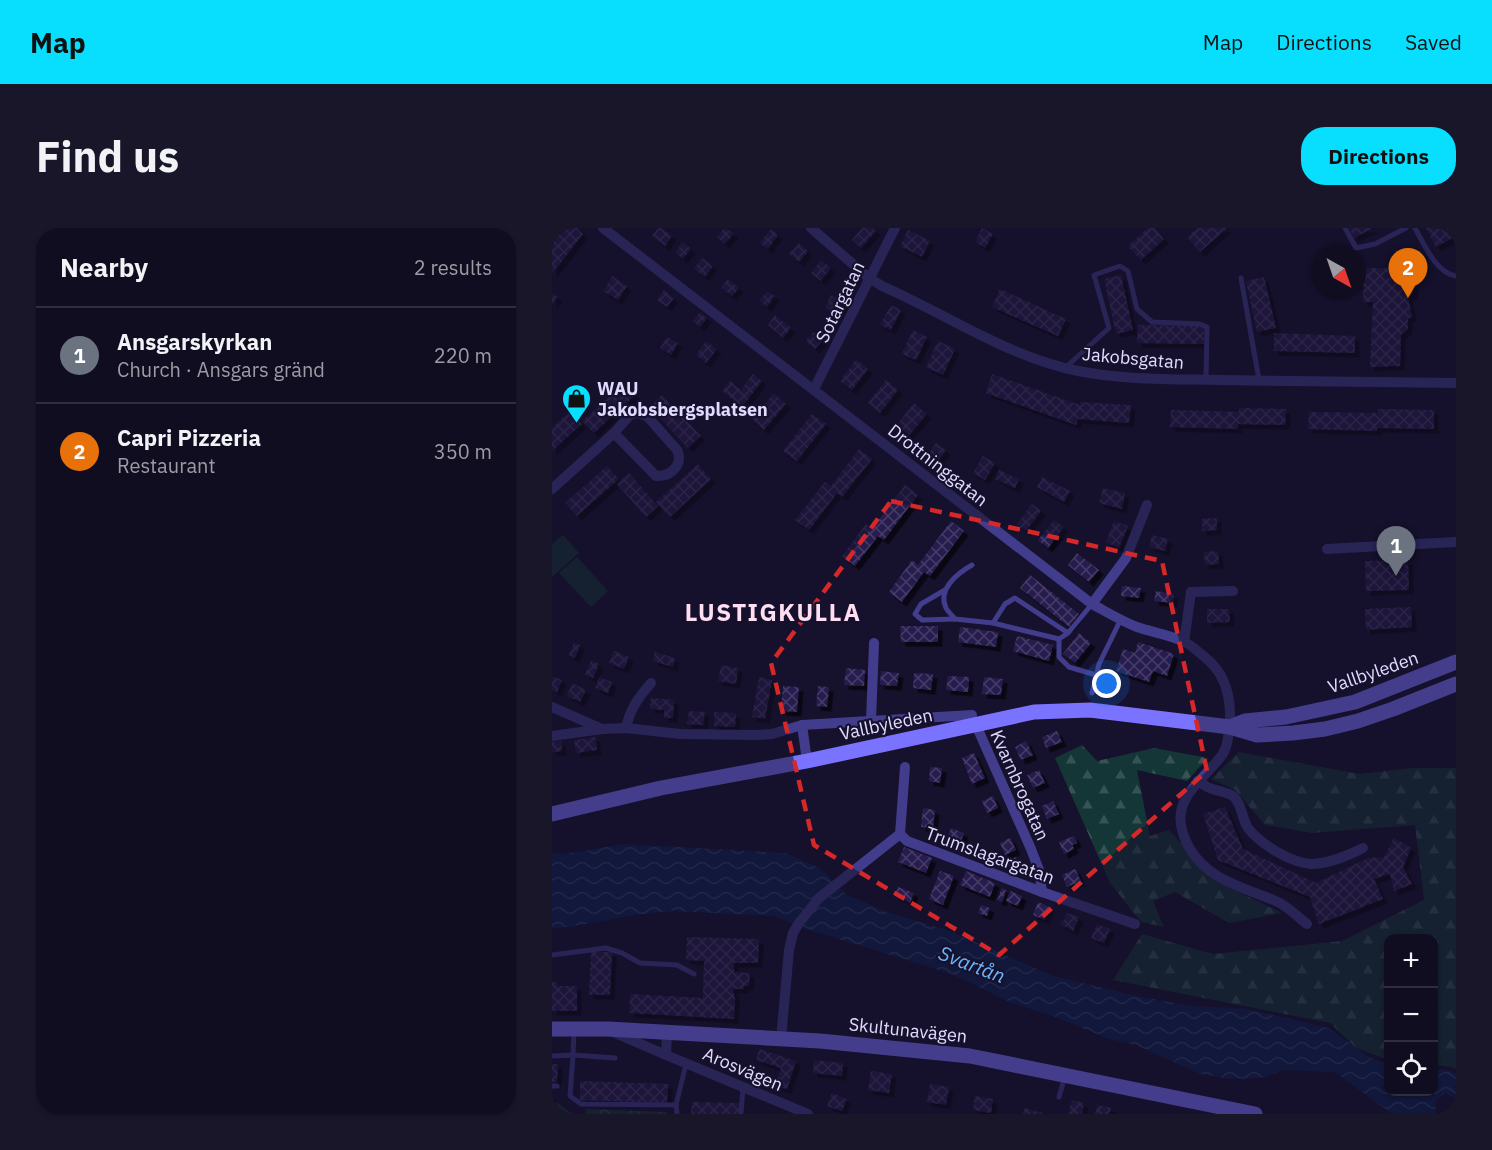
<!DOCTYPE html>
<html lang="en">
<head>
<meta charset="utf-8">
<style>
  body { margin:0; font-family:"IBM Plex Sans",sans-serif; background:#19162a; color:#f1f3f6 }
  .controls { position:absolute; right:18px; bottom:18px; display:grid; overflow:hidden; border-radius:12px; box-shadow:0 2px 4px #0004 }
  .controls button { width:54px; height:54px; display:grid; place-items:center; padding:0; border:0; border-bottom:2px solid #302d3f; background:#100d21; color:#f1f3f6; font:30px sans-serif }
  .compass { position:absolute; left:760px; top:18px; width:54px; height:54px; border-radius:50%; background:#100d21; box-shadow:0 2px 4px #0004; rotate:140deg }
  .you { position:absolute; left:555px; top:456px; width:21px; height:21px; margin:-15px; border:4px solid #fff; border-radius:50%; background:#1a73e8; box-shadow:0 0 0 9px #1a73e833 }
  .badge { display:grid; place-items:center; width:39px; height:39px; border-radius:50%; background:#08dfff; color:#fff; font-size:20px; font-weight:700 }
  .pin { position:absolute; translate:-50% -50px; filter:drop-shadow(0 2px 3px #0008) }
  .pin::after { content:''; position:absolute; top:32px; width:21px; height:18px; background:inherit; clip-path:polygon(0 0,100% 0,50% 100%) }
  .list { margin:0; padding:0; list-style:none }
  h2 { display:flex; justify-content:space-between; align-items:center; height:78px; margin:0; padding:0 24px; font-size:26px }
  h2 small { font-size:20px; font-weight:400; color:#9c9ca5 }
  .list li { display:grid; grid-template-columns:39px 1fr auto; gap:18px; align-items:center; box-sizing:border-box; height:96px; padding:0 24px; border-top:2px solid #302d3f }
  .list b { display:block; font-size:22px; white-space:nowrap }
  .list p { margin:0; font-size:20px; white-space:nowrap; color:#9c9ca5 }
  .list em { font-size:20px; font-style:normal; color:#9c9ca5 }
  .icon { flex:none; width:33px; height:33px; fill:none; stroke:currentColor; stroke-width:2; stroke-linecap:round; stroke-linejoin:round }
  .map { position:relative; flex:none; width:904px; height:886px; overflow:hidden; border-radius:24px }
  header { display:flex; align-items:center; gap:36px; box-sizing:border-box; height:84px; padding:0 30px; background:#08dfff; color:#111 }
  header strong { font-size:28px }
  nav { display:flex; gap:33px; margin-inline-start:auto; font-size:21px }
  .intro { display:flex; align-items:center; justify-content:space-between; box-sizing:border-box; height:144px; padding:0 36px }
  h1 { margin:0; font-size:42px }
  .button { padding:15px 27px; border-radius:24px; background:#08dfff; color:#111; font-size:21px; font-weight:700 }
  main { display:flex; gap:36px; padding:0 36px }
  aside { flex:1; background:#100d21; border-radius:24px; box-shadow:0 2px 4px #0004 }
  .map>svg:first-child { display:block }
  .grass { fill:#143636 }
  .forest { fill:url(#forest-firs) }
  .park { fill:url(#park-crowns) }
  .water { fill:url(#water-waves) }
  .building { fill:url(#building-cross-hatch); filter:url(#shadow) }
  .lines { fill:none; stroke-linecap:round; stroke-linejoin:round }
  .lane { stroke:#413c8b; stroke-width:5 }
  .street { stroke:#413c8b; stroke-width:10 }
  .secondary { stroke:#7a73ff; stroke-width:15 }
  .marked { fill:none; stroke:#d62828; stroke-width:4.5; stroke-dasharray:12 8; stroke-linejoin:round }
  .labels { text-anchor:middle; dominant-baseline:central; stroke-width:4.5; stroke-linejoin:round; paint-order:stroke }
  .street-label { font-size:18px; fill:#e1dcff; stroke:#16112c }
  .poi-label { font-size:18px; font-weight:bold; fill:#e1dcff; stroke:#16112c; text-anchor:start }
  .water-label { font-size:20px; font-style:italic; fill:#6ab5ff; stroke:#16112c }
  .district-label { font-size:24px; font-weight:bold; letter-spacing:1.5px; fill:#ffdef2; stroke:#16112c }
</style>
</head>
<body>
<header>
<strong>Map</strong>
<nav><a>Map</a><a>Directions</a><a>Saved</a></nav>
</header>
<div class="intro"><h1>Find us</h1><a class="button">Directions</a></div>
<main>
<aside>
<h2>Nearby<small>2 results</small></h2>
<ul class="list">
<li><span class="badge" style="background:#6b7280">1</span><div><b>Ansgarskyrkan</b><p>Church · Ansgars gränd</p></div><em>220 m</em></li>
<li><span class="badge" style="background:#e8710a">2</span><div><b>Capri Pizzeria</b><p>Restaurant</p></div><em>350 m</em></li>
</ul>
</aside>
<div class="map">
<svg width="904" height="886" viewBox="0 0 904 886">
  <defs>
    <pattern id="forest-firs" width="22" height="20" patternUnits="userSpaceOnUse" patternTransform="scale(1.5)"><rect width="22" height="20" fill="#143636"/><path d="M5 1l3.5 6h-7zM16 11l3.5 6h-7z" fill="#365254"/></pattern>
    <pattern id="park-crowns" width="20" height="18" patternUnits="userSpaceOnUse" patternTransform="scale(1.5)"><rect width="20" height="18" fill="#143636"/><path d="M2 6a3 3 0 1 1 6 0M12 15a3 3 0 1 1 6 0" fill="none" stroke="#365254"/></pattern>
    <pattern id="water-waves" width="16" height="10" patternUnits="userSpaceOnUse" patternTransform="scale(1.5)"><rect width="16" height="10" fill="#0c234f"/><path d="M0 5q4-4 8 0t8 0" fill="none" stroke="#2f4269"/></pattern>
    <pattern id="building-cross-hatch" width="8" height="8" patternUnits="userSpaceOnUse" patternTransform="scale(1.5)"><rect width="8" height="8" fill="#281d4d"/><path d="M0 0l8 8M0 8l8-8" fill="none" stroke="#473d68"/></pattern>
    <filter id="shadow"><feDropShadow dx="4.5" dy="4.5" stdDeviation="0" flood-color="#0009"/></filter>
  </defs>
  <rect width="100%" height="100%" fill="#16112c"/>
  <!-- grass -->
  <g class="grass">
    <polygon points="11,307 27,325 0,349 0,316"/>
    <polygon points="25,329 56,363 39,379 7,345"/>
  </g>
  <!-- forest -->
  <g class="forest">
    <polygon points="530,517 545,533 602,520 656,530 635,553 585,542 598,608 617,602 666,654 730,685 677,695 623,664 601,673 612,699 589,694 558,655 503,530"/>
    <polygon points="687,524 808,546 860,540 904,540 904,841 894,838 882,838 882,710 836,710 836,832 804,820 778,795 561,752 590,706 661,726 790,713 872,672 863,597 760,605 713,597 683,562 659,551"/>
  </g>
  <!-- park -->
  <g class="park">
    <polygon points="0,875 6,875 20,886 0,886"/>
    <polygon points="34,881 114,884 116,886 33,886"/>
  </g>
  <!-- water -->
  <polygon class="water" points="72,616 233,625 268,640 295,667 335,684 398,703 501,748 585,768 640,778 696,781 776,800 817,829 836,837 836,864 882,864 882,841 889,841 904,845 904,872 894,865 884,872 883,886 840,886 783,844 732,842 709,850 679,851 648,846 584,817 557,811 501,788 459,775 413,752 381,740 254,701 222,688 120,683 83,687 17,699 0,700 0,625 14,626"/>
  <!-- building -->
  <g class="building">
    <polygon points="4,0 27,0 26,2 31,6 0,46 0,5"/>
    <polygon points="106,0 109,0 120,8 113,18 100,8"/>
    <polygon points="172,0 182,5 173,16 165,9"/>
    <polygon points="310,0 321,0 324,3 309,20 300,12"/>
    <polygon points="430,0 441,6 433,20 423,14"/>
    <polygon points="596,0 603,0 612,11 589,32 576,18"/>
    <polygon points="645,0 675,0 648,24 635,9"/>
    <polygon points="797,0 821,0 802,10"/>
    <polygon points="874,0 903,0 904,8 884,19"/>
    <polygon points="219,1 226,7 216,21 208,15"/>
    <polygon points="356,2 378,13 370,29 348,18"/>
    <polygon points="131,14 139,21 131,31 123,25"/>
    <polygon points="247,15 256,23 247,34 237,26"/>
    <polygon points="150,30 161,38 153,49 142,41"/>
    <polygon points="269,32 279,40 269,53 259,45"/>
    <polygon points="812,40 857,41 857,54 862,54 861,65 856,70 860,88 856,91 856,101 849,107 848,138 818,139 821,74 811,74 811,57 805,57 805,42 812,42"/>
    <polygon points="569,47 581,102 564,106 552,51"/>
    <polygon points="60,48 75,58 66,72 51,63"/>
    <polygon points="712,49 724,100 705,104 694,53"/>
    <polygon points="176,51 187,60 180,68 169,60"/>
    <polygon points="448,61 514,91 506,108 440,79"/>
    <polygon points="112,62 122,70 115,79 105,72"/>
    <polygon points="215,63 223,68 215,79 207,73"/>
    <polygon points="0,65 6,69 0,76"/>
    <polygon points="279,67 292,73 286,86 273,80"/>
    <polygon points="339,77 349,82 339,102 328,97"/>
    <polygon points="148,84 155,90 148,99 141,93"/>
    <polygon points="223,87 239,100 231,110 216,97"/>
    <polygon points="586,97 652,98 652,116 585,115"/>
    <polygon points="361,102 375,109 364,132 350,126"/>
    <polygon points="261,104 271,112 263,121 254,113"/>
    <polygon points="722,105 803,108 803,125 722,123"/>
    <polygon points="115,109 126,115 119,127 108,120"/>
    <polygon points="154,113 165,121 154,135 144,127"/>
    <polygon points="386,113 403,121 391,147 374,139"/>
    <polygon points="304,131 316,141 300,162 288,153"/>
    <polygon points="201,146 210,153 190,179 170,163 178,153 189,162"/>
    <polygon points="440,146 528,177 528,174 579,177 577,195 526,191 524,197 434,165"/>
    <polygon points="334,152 346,162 328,185 316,175"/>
    <polygon points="72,155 83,167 42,205 30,193"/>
    <polygon points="222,165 234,176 212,202 200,191"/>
    <polygon points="110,167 149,208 136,220 98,179"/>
    <polygon points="362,175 375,186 357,207 345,197"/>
    <polygon points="687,180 734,181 733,197 686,196 686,201 618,199 619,182 687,184"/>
    <polygon points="826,181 882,182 882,201 825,200 825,203 756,201 757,184 826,185"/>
    <polygon points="18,183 30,196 0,223 0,200"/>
    <polygon points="260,186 274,196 245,233 231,223"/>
    <polygon points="384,215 394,222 382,239 373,231"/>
    <polygon points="307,221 320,231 290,269 285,265 257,302 243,292 273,254 279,258"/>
    <polygon points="431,228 443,235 433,252 421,245"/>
    <polygon points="146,236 159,251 118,289 104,274"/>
    <polygon points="55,238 67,251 25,288 13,275"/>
    <polygon points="447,242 467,251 463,260 443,251"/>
    <polygon points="77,245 106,278 94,289 65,256"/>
    <polygon points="490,249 518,263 512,274 485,259"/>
    <polygon points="353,257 366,267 332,312 326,308 303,338 290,328 314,296 320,301"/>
    <polygon points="551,260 573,265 570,281 547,275"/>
    <polygon points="480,276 489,283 474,303 465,296"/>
    <polygon points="665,290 665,302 650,303 650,291"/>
    <polygon points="502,292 512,299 496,320 486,312"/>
    <polygon points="399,293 412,303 378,348 372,344 350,374 337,364 360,332 366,337"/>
    <polygon points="562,293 576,298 567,320 554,314"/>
    <polygon points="600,307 616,311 613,323 597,319"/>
    <polygon points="666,323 667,336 653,337 652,324"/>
    <polygon points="525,325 547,342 537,354 516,337"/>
    <polygon points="856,332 857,362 814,363 813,333"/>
    <polygon points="478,347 527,386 517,399 468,360"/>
    <polygon points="570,358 589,360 587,370 569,368"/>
    <polygon points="604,363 622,366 621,375 602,373"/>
    <polygon points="859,379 860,399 814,402 813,381"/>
    <polygon points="655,381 677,381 678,394 655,395"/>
    <polygon points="348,398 386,398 386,414 349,414"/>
    <polygon points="408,399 446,404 444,419 406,414"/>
    <polygon points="527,405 539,415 523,435 511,426"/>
    <polygon points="465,408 501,417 497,433 461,423"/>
    <polygon points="22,414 28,417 23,430 17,427"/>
    <polygon points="586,414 622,426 615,448 601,443 597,454 564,443 571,421 583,425"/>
    <polygon points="62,423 77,429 72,441 57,435"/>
    <polygon points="103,424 123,430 121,439 101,433"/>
    <polygon points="39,432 47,436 41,450 33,447"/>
    <polygon points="169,437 186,440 184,456 166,453"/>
    <polygon points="294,440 313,442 312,458 292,457"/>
    <polygon points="329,443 347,445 345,458 328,457"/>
    <polygon points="362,445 381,446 379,462 361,460"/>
    <polygon points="0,448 10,452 5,464 0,462"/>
    <polygon points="396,448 417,449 416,464 394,462"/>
    <polygon points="47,449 60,454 56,465 43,460"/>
    <polygon points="207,449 220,452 213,491 200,489"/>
    <polygon points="432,449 451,451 449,467 430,466"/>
    <polygon points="20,455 34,462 28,474 15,468"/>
    <polygon points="231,458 247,459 245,484 229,483"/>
    <polygon points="266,458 277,459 275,479 264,478"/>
    <polygon points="99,470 122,472 121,490 112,490 112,482 98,481"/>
    <polygon points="137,483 153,484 151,497 135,496"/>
    <polygon points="162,484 184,485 183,499 162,498"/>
    <polygon points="505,503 510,514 494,520 490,509"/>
    <polygon points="43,509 45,522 24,525 22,512"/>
    <polygon points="9,513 10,523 0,524 0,514"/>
    <polygon points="474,513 481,527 469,532 463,519"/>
    <polygon points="422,525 433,550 420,556 410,530"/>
    <polygon points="378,539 390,540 388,555 377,553"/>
    <polygon points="487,542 493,555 481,560 475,547"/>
    <polygon points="441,568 446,580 435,585 430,573"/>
    <polygon points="501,573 507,586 495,591 490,578"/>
    <polygon points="673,579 691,621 764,655 816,630 832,629 842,610 859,620 851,639 860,656 842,663 838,646 822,651 831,671 767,696 758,669 666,632 651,586"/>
    <polygon points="371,580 383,582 381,600 369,599"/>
    <polygon points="399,600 412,605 407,619 394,614"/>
    <polygon points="522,608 525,615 520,617 522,621 512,626 507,614"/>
    <polygon points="458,610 464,622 453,627 448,615"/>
    <polygon points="352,619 380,630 374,645 346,634"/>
    <polygon points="464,629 467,636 458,640 455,633"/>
    <polygon points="523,641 529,653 515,659 510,647"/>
    <polygon points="388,643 402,648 391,677 377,671"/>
    <polygon points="414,643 443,655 438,669 408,657"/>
    <polygon points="346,659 362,665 358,675 342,668"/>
    <polygon points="450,660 454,662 450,674 445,672"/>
    <polygon points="458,663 470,668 466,678 454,673"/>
    <polygon points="486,674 498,679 493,692 481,687"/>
    <polygon points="429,677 438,680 435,688 426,685"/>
    <polygon points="515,685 527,689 521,703 508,696 509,692 511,693"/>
    <polygon points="545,696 558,701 552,715 539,710"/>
    <polygon points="135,709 207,711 206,735 182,735 182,744 198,745 197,758 192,757 192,761 181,761 183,771 182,791 77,785 78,766 151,770 152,733 134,732"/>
    <polygon points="39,724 60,724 58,767 37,767"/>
    <polygon points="0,754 5,754 6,758 25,758 25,783 0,783"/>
    <polygon points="207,821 244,833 235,861 223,858 229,840 204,832"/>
    <polygon points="262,832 291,835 290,848 261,845"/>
    <polygon points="0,836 6,836 5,854 0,854"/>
    <polygon points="319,843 340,846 337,865 316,862"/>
    <polygon points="28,853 116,856 115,875 28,872"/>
    <polygon points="378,856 397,859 394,877 375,874"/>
    <polygon points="280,865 295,871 290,883 275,878"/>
    <polygon points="423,868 441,871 439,885 421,882"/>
    <polygon points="520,872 532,875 530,886 516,886"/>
    <polygon points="140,874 188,875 187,886 139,886"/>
    <polygon points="546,877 559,880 557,886 543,886"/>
    <polygon points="473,880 490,885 490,886 471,886"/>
  </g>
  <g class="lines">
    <!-- lane -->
    <g class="lane">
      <polyline points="793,0 804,20 823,16 854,0"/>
      <path d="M863 0C872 16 884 45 904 48"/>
      <polyline points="689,50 707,152"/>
      <polyline points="514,139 557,100 542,47 568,38 576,43 585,81 600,94 648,96 655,99 654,151"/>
      <path d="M420 337C406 345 385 361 394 380 396 384 401 388 403 391L441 395"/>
      <polyline points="393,362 369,376 363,386 370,392 403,391"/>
      <polyline points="516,405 507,411 441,395 453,376 463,370 516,405 540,376"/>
      <polyline points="507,411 507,429 517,439 544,447"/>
      <polyline points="540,465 547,436 569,391"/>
      <polyline points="0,727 54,720 70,725 88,735 125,737 142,746"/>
      <polyline points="0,828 21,827 22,803"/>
      <polyline points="63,830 21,827 18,868 29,876 124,877"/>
      <polyline points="0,858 5,858"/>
      <polyline points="507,869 513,848"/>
      <polyline points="125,886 124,877 134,836"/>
      <polyline points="189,886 191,859"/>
    </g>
    <!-- street -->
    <g class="street">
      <path d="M51 0 540 376C555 384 569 393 585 399 599 404 619 407 633 414 640 418 648 425 655 431 678 450 681 482 676 510 675 516 674 522 670 527 647 558 611 574 638 621 657 653 694 660 726 674 736 679 746 689 755 696"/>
      <path d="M259 0 317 50 330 58C394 86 456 129 526 143 572 152 620 151 667 152 746 153 825 154 904 155"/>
      <polyline points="262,161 343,0"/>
      <path d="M0 261 62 205 78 187 84 185 95 188 125 222C132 236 119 249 104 248L62 205"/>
      <polyline points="775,321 904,314"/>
      <polyline points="540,376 574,330 595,277"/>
      <polyline points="632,414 639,364 681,363"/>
      <polyline points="0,479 50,501"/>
      <polyline points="319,493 322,415"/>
      <polyline points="250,497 255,533"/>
      <polyline points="424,497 479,621 487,642 490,664"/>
      <path d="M74 500C78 481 86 470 99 455"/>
      <polyline points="0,508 50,501 74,500 128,506 204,507 220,506 250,497 420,487"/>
      <polyline points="353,539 348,606 355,613 490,664 583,696"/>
      <path d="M646 553C650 555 654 559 658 560 666 564 677 563 683 570 690 578 690 591 696 600 708 616 738 634 758 636 777 636 795 628 811 620"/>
      <polyline points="61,804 114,827"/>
      <polyline points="115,804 114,827 256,886"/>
      <polyline points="229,811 237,722 241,705 247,695 267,670 348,606"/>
    </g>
    <!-- secondary -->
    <g class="secondary">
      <polyline points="678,499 693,493 734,489 803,474 904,434"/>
      <polyline points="0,586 109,560 255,533 482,484 538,482 678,499 705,507 741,505 773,501 806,493 841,481 904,456"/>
      <polyline points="0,801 56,801 268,813 418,828 703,886"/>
    </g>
  </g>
  <!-- marked area -->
  <path d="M0 0H904V886H0ZM339 273 610 333 655 543 447 727 262 617 219 435Z" fill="#16112c" fill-opacity=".55" fill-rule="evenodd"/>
  <path class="marked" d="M339 273 610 333 655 543 447 727 262 617 219 435Z"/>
  <!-- icons -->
  <defs>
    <symbol id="shop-pin" viewBox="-11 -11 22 30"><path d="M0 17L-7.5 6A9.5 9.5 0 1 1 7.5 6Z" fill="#08dfff" stroke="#16112c"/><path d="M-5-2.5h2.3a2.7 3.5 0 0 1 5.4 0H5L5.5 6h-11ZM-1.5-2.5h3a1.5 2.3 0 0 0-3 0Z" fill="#111"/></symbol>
  </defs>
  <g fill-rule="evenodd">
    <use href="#shop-pin" x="8" y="154" width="33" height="45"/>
  </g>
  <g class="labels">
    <!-- street labels -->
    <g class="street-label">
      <text transform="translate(288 74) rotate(-64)">Sotargatan</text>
      <text transform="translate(581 130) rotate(5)">Jakobsgatan</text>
      <text transform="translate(386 237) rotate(38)">Drottninggatan</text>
      <text transform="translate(821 444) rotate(-19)">Vallbyleden</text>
      <text transform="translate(334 496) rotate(-12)">Vallbyleden</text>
      <text transform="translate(468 557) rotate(66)">Kvarnbrogatan</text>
      <text transform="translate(438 627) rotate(20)">Trumslagargatan</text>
      <text transform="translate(356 802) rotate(6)">Skultunavägen</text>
      <text transform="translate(191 841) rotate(23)">Arosvägen</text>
    </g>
    <!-- poi labels -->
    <g class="poi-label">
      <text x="45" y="160">WAU<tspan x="45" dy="21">Jakobsbergsplatsen</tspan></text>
    </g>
    <!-- water labels -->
    <g class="water-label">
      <text transform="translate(420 736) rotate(21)">Svartån</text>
    </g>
    <!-- district labels -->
    <g class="district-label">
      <text x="221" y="384">LUSTIGKULLA</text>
    </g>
  </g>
</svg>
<div class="controls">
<button>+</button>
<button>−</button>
<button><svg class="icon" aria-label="locate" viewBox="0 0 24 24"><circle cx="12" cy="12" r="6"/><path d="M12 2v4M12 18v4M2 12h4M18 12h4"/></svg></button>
</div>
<svg class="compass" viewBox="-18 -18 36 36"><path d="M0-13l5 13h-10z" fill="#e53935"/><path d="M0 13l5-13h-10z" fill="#9c9ca5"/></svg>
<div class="you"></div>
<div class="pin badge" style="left:844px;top:348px;background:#6b7280">1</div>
<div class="pin badge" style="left:856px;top:70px;background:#e8710a">2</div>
</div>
</main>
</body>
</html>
